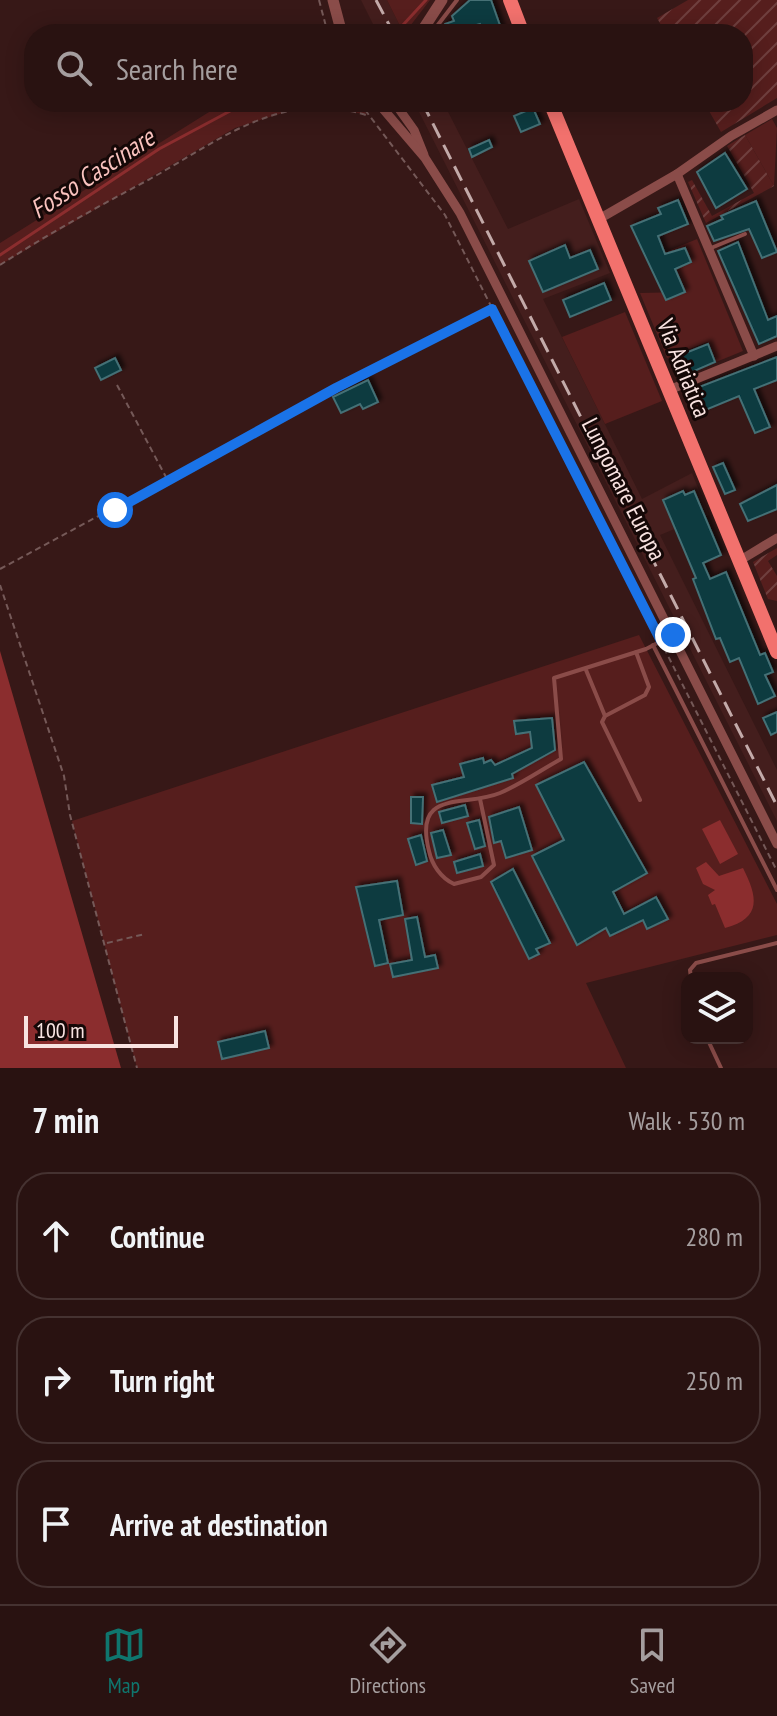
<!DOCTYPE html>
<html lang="en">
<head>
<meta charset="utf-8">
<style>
  body { margin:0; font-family:"PT Sans Narrow",sans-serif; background:#35201f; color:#f1f3f6 }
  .controls { position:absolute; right:24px; bottom:24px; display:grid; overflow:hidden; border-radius:16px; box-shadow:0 4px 20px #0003 }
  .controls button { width:72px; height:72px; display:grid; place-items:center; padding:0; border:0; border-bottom:2px solid #453231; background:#291211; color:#f1f3f6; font:40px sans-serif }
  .scale { position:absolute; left:24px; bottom:20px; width:154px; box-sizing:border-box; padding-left:8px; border:4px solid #f9e3e1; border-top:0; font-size:22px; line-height:28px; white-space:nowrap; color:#f9e3e1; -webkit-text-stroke:6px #150807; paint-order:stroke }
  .stop { position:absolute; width:24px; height:24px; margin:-18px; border:6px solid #1a73e8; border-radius:50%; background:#fff }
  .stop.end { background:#1a73e8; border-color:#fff; box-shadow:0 2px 8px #0008 }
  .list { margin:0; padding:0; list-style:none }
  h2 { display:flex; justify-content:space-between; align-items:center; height:104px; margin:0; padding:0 32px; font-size:34px }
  h2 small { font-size:26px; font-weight:400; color:#a59e9f }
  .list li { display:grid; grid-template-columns:52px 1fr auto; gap:24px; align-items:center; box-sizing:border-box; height:128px; margin:0 16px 16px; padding:0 16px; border:2px solid #453231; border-radius:32px }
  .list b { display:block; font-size:30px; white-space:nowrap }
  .list em { font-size:26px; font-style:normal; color:#a59e9f }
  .icon { flex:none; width:44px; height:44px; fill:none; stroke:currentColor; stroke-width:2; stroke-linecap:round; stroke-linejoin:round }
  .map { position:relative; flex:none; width:777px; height:1068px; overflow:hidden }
  .search { position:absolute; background:#291211; box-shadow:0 4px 20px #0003; left:24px; right:24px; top:24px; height:88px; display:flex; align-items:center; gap:20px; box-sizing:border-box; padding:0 28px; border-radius:32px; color:#a59e9f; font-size:30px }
  .sheet { height:536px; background:#291211 }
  nav { display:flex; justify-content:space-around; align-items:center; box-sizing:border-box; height:112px; border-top:2px solid #453231; background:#291211; font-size:22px; color:#a59e9f }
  nav a { display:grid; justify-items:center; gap:4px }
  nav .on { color:#0f766e }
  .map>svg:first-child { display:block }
  .built { fill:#441e1d }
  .green { fill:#561e1d }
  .garden { fill:url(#garden-furrows) }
  .water { fill:#8b2d2e }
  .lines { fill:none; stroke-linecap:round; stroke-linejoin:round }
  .stream { stroke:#8b2d2e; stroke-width:3 }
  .building { fill:#073a40; stroke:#446f75; stroke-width:2; filter:url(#shadow) }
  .path { stroke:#755958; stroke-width:2; stroke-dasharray:6 4; stroke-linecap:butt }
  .service { stroke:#8a4c49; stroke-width:4 }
  .minor { stroke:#8a4c49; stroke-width:9 }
  .tertiary { stroke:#8a4c49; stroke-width:11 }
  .primary { stroke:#f2716d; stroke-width:14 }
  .rail { stroke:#c3aaa9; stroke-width:3; stroke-dasharray:16 8; stroke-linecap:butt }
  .route { stroke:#1a73e8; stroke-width:10 }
  .labels { text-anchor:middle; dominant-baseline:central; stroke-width:6; stroke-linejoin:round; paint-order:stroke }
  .street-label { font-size:24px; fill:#f9e3e1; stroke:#150807 }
  .water-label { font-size:26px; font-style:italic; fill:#f9c2be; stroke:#150807 }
</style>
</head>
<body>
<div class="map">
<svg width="777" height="1068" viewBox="0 0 777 1068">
  <defs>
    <pattern id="garden-furrows" width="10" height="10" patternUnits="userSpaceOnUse" patternTransform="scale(2)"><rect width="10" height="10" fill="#561e1d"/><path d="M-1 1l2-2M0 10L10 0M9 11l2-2" fill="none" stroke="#6f3f3e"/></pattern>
    <filter id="shadow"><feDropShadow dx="3.5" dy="-3.5" stdDeviation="2" flood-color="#0009"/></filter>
  </defs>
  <rect width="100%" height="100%" fill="#371817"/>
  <!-- built -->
  <g class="built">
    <polygon points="361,0 387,0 404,34 378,34"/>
    <polygon points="414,102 443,102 508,229 579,199 610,273 543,299 642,499 692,473 709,515 660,535 777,770 777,821"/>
  </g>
  <!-- green -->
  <g class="green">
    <polygon points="387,0 430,0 404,34"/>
    <polygon points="225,102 359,102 367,115 326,106 289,111 235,128 0,265 0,243"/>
    <polygon points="772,119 777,128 774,186 745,135"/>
    <polygon points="697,239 743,351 716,362 707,342 667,358 640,293 685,292 668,251"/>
    <polygon points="625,312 662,401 605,424 562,337"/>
    <polygon points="639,635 777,904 777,935 586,983 626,1068 137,1068 72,821"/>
  </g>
  <!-- garden -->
  <g class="garden">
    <polygon points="688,0 777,0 777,98 721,132 704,102 743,102 743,34 666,34 657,18"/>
    <polygon points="745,135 774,186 706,223 688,182 692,180 712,216 754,193 727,146"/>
    <polygon points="777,548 777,555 768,561 777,576 777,601 768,599 753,562"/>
  </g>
  <!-- water -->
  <g class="water">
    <polygon points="0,651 121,1068 0,1068"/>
    <polygon points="720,820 738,854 720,864 702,829"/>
    <path d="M706 862 719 876 743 868C757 896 763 918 725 928L715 904 712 905 708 895 715 890 703 884 696 868Z"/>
  </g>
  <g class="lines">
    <!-- stream -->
    <g class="stream">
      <polyline points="403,25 426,0"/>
      <polyline points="0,255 159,149 247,102"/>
    </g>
  </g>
  <!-- building -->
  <g class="building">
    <polygon points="470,0 491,0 503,34 484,34 480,24 443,34 445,24 454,21 452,16"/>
    <polygon points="533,108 540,124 521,132 514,116"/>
    <polygon points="489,140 492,147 472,157 469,149"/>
    <polygon points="725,153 747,189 716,208 697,172"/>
    <polygon points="678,200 688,224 658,236 665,254 685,248 691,262 675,269 685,292 666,300 631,226 661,214 658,208"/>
    <polygon points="756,201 777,252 762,258 749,229 714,241 707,226 723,219 721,216"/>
    <polygon points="738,242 768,320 777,316 777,336 759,344 718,251"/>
    <polygon points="565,245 570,258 590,250 598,269 543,292 529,261"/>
    <polygon points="604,283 611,300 570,317 563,300"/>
    <polygon points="708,344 715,362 685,375 678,356"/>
    <polygon points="777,357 777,380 754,389 770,427 755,433 739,396 703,411 694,389"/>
    <polygon points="115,358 121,370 101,380 95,368"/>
    <polygon points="368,380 378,402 363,409 360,404 341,413 333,397"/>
    <polygon points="723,463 735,490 725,494 713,467"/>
    <polygon points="777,485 777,509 748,521 740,504"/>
    <polygon points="683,491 685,495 694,491 721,555 703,563 710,579 726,572 760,655 765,653 773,672 765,675 775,696 758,704 739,658 730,662 720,638 716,639 693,579 696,578 663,500"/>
    <polygon points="777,712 777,732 771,735 763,718"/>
    <polygon points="552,718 555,750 512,774 513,778 437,802 432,785 464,777 460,764 483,758 484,763 491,760 495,765 532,748 530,732 516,734 514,721"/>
    <polygon points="584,762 647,873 613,892 624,914 656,897 668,919 647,929 643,920 610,936 606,928 577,945 532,856 564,840 536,785"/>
    <polygon points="411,797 423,797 422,824 411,823"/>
    <polygon points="465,805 468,816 442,823 439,812"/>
    <polygon points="519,807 532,850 506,858 501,841 494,843 489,817"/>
    <polygon points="479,820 485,846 475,849 467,823"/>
    <polygon points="443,830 451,855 437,858 431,833"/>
    <polygon points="421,835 427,861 416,865 408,839"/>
    <polygon points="480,854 483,866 457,873 454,862"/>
    <polygon points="513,869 550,943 536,949 539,954 529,959 491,882"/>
    <polygon points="397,881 403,915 379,920 388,963 375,966 356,887"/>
    <polygon points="417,917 425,957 435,955 438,968 393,977 390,964 412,960 405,919"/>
    <polygon points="265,1031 269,1048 222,1059 218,1042"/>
  </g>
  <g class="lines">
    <!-- path -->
    <g class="path">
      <polyline points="319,0 328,34"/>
      <polyline points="359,102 445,215 657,635"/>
      <path d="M0 265C48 234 99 206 150 179 220 140 281 89 366 115"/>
      <polyline points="117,385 167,479"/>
      <polyline points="0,569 336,388 496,306"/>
      <polyline points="0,585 64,776 70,815 137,1068"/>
      <polyline points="664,648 777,871"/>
      <polyline points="107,943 145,934"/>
    </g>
    <!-- service -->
    <g class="service">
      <polyline points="434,30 457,0"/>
      <polyline points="711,248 745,234"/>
      <polyline points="653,645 777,890"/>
      <polyline points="636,652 649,687 645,695 605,716 602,722 640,800"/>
      <polyline points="586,670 605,716"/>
      <path d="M480 799 494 865 481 877 454 884C441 878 432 865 429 851 413 788 464 808 500 793 521 784 541 770 561 759L554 678 646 649 671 636"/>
      <polyline points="691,978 690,970 696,963 777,943"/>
      <polyline points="707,1038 721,1068"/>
    </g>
    <!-- minor -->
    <g class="minor">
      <polyline points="394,102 414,130 424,155"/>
      <polyline points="378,103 425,158 460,213 777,844"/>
      <polyline points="677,174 731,136 777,110"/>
      <polyline points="599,219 677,174 754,356"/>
      <polyline points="669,390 777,346"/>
      <polyline points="739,561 777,538"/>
    </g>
    <!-- tertiary -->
    <g class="tertiary">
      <polyline points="333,0 342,34"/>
      <polyline points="420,34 442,0"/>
      <polyline points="377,102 379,102"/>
    </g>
    <!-- primary -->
    <g class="primary">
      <polyline points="510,0 523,34"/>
      <polyline points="550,102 777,652"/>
    </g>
    <!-- rail -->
    <g class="rail">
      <polyline points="376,0 394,34"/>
      <polyline points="422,102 777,806"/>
    </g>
  </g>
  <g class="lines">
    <!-- route -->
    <polyline class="route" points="115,510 336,388 492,309 661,641 673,635"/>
  </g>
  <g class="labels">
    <!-- street labels -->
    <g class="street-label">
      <text transform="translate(684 368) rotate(68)">Via Adriatica</text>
      <text transform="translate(624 489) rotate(63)">Lungomare Europa</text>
    </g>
    <!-- water labels -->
    <g class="water-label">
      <text transform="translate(92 173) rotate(-33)">Fosso Cascinare</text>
    </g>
  </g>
</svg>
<div class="controls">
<button><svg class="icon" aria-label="layers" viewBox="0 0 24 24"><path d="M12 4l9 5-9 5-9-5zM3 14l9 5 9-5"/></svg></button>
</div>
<div class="scale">100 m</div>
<div class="stop" style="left:115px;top:510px"></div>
<div class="stop end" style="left:673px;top:635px"></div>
<div class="search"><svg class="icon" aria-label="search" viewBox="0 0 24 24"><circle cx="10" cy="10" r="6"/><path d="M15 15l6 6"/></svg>Search here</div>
</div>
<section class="sheet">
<h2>7 min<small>Walk · 530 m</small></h2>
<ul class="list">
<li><svg class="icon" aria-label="ahead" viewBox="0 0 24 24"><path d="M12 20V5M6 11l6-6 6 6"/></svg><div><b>Continue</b></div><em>280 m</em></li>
<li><svg class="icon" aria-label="right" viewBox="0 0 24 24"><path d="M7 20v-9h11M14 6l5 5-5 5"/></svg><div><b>Turn right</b></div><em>250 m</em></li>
<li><svg class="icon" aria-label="arrive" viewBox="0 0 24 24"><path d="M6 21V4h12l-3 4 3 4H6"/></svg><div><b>Arrive at destination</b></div></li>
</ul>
</section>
<nav>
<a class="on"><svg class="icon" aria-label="map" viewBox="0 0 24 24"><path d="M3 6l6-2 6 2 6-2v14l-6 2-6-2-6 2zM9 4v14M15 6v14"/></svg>Map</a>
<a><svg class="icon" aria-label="directions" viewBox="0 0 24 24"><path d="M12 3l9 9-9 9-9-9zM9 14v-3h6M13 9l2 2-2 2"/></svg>Directions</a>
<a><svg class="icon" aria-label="saved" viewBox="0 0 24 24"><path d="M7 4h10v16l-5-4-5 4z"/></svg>Saved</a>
</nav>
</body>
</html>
